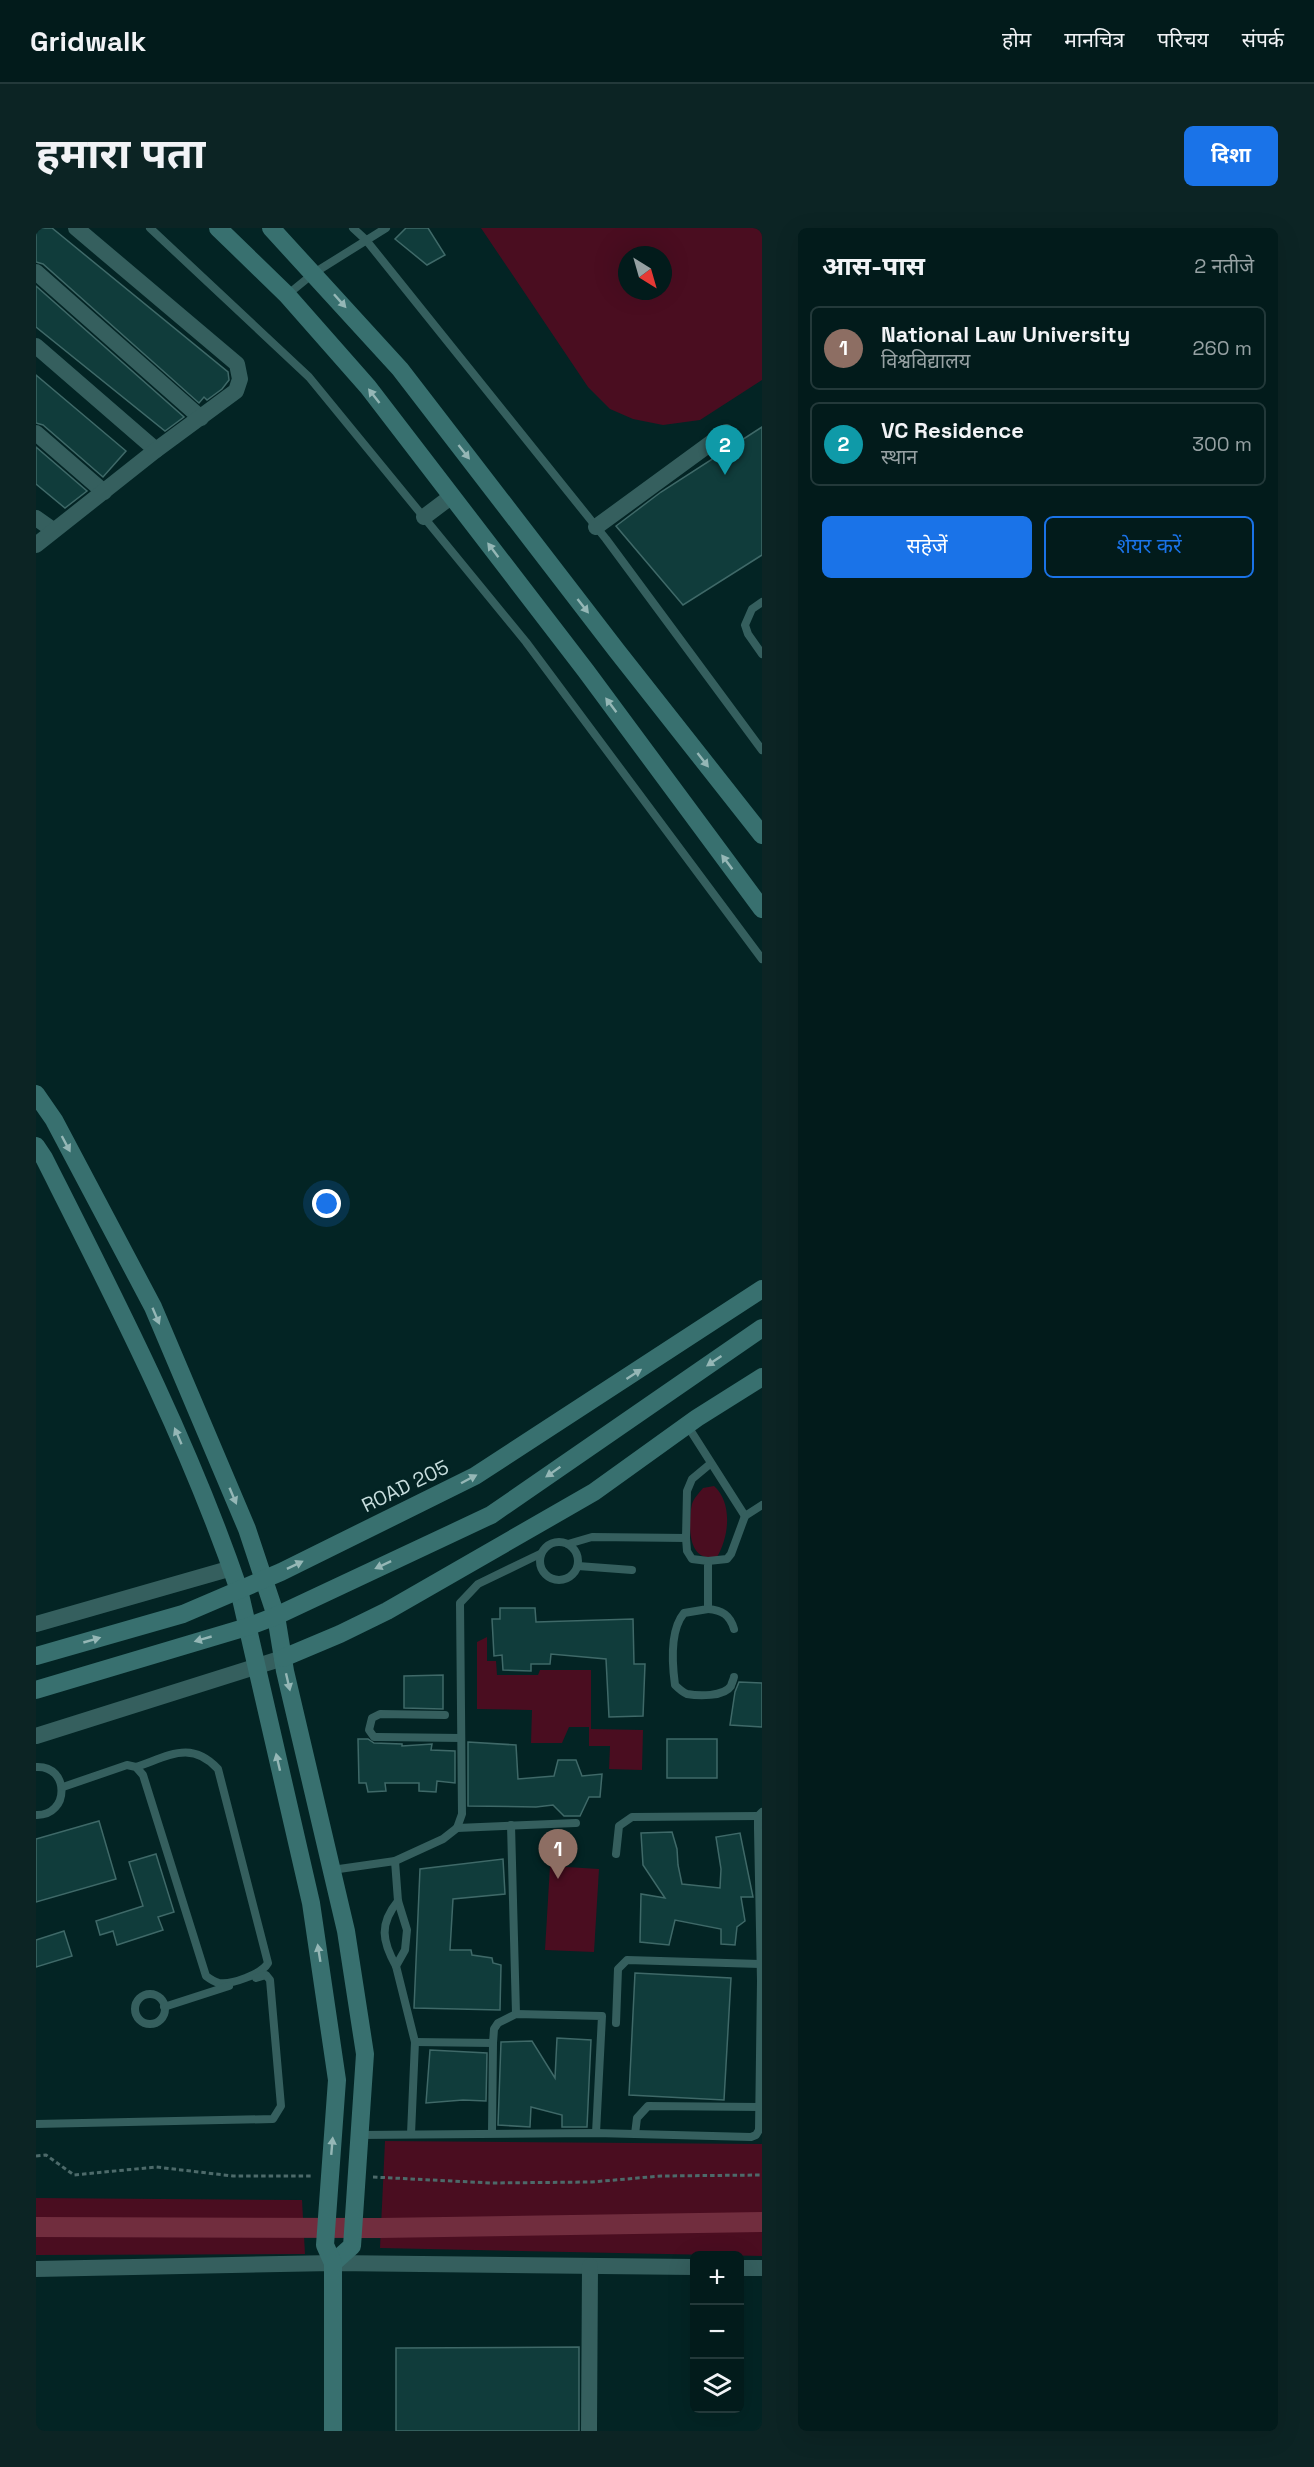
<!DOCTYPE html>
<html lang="hi">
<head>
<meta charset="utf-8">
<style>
  body { margin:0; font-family:"Space Grotesk","Noto Sans Devanagari",sans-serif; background:#0c2424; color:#f1f3f6 }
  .controls { position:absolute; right:18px; bottom:18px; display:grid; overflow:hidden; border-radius:9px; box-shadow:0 6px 24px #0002 }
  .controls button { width:54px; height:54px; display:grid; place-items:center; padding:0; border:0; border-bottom:2px solid #23393a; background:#021b1b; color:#f1f3f6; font:30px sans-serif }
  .compass { position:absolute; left:582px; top:18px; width:54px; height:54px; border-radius:50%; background:#021b1b; box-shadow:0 6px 24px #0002; rotate:143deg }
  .you { position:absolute; left:291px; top:976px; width:21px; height:21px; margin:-15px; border:4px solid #fff; border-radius:50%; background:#1a73e8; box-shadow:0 0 0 9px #1a73e833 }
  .badge { display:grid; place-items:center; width:39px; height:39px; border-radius:50%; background:#1a73e8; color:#fff; font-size:20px; font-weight:700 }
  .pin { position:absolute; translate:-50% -50px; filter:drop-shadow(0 2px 3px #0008) }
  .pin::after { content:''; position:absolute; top:32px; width:21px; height:18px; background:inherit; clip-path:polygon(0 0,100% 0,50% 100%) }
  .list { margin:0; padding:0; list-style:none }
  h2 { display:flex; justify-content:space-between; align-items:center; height:78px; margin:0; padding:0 24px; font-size:26px }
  h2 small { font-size:20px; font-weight:400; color:#96a1a3 }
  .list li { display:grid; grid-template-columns:39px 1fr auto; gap:18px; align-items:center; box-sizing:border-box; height:84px; margin:0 12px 12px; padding:0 12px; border:2px solid #23393a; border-radius:9px }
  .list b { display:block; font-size:22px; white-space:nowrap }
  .list p { margin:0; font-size:20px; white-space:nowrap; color:#96a1a3 }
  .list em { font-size:20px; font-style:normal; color:#96a1a3 }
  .actions { display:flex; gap:12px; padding:18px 24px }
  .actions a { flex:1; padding:14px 0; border:2px solid #1a73e8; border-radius:9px; text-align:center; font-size:21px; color:#1a73e8 }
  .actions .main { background:#1a73e8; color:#fff }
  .icon { flex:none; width:33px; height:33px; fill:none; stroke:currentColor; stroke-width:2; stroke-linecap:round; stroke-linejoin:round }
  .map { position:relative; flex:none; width:726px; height:2203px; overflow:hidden; border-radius:9px }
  header { display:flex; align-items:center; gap:36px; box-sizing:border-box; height:84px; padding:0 30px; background:#021b1b; border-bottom:2px solid #23393a }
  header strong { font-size:28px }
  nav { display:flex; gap:33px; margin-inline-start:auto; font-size:21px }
  .intro { display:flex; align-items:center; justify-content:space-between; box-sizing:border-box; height:144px; padding:0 36px }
  h1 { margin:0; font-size:42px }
  .button { padding:15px 27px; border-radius:9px; background:#1a73e8; color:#fff; font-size:21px; font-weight:700 }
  main { display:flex; gap:36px; padding:0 36px }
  aside { flex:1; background:#021b1b; border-radius:9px; box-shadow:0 6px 24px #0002 }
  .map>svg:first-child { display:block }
  .green { fill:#4a0d20; fill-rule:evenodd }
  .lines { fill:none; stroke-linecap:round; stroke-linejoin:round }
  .canal { stroke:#712d3e; stroke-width:20 }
  .building { fill:#103c3b; stroke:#3f6968; stroke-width:1.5 }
  .path { stroke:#4d6a6a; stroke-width:3; stroke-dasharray:4.5 3; stroke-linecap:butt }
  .lane { stroke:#355f5e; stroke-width:8 }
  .street { stroke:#355f5e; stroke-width:16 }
  .secondary { stroke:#38706f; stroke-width:18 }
  .oneway { fill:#95b7b6 }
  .labels { text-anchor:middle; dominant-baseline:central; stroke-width:4.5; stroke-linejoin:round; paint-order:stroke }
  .street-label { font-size:20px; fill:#c7dddd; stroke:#032424 }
</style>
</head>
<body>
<header>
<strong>Gridwalk</strong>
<nav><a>होम</a><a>मानचित्र</a><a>परिचय</a><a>संपर्क</a></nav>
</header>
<div class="intro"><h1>हमारा पता</h1><a class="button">दिशा</a></div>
<main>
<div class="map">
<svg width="726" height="2203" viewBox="0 0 726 2203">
  <rect width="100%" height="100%" fill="#032424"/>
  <!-- green -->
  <g class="green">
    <path d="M445 0H726V152L664 192 627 197 597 191 574 181 552 159ZM591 27H627V63H591Z"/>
    <path d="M678 1258C697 1275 693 1309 681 1329 677 1329 670 1330 667 1328 651 1322 653 1289 656 1276 658 1270 663 1265 667 1260Z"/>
    <polygon points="451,1409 451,1433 460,1433 461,1447 502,1447 504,1442 555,1442 555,1501 607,1502 606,1542 573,1541 574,1518 553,1518 553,1499 533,1499 526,1515 495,1515 496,1482 441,1481 441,1414"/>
    <polygon points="514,1638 563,1641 558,1724 509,1722"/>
    <polygon points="349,1913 726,1916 726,2028 344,2020"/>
    <polygon points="0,1970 266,1972 269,2026 0,2027"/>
  </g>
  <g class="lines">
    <!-- canal -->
    <polyline class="canal" points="0,1999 343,2000 726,1994"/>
  </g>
  <!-- building -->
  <g class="building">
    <polygon points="0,0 16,0 192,144 193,152 186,161 171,172 168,169 163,175 7,36 0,34"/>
    <polygon points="370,0 392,0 409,27 391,37 359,11"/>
    <polygon points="0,58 148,189 129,203 0,99"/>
    <polygon points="0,147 90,223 67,249 7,197 0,195"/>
    <polygon points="726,199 726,327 647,377 580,298 625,264"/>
    <polygon points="0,219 51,263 29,280 0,256"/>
    <polygon points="464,1380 499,1380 500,1394 597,1391 598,1436 609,1436 607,1488 573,1489 570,1431 515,1426 514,1436 495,1436 495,1443 467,1442 466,1427 458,1428 456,1391 464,1391"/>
    <polygon points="407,1447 407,1481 368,1480 368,1448"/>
    <polygon points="703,1454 726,1455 726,1499 694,1497 699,1464"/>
    <polygon points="322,1511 332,1511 338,1515 366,1516 366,1518 396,1516 395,1522 419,1523 419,1555 401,1553 400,1564 383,1563 383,1555 349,1555 350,1563 332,1564 330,1555 323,1555"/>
    <rect x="631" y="1511" width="50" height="39"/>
    <polygon points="432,1514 480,1517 482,1551 518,1548 522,1532 540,1532 546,1548 566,1546 564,1569 553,1569 544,1588 528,1588 517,1577 500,1579 432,1578"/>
    <polygon points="63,1593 80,1651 0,1674 0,1611"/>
    <polygon points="636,1604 641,1621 642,1637 646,1656 684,1660 685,1641 680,1609 704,1605 717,1669 705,1669 709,1693 701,1699 699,1717 685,1716 685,1701 639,1692 633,1717 604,1714 605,1666 629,1670 607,1637 605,1605"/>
    <polygon points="120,1626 138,1684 122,1689 127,1702 81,1717 77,1703 64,1707 60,1693 107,1678 93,1634"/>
    <polygon points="467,1631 469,1666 417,1671 414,1722 435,1722 436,1727 456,1730 457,1735 465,1737 464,1782 378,1780 384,1641"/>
    <polygon points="28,1703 36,1728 0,1739 0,1712"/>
    <polygon points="599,1745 695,1750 688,1872 593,1867"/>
    <polygon points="521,1810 555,1812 551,1899 526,1899 526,1887 495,1879 494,1899 462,1897 465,1814 496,1813 519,1850"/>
    <polygon points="394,1822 451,1825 450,1873 427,1872 390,1875"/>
    <polygon points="543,2119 543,2203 360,2203 360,2120"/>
  </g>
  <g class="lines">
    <!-- path -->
    <g class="path">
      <polyline points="0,1928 10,1927 38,1947 120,1939 197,1948 276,1948"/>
      <polyline points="337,1949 455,1955 556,1954 625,1948 726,1947"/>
    </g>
    <!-- lane -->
    <g class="lane">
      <polyline points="114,0 273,149 490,414 726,731"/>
      <polyline points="317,0 330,12 570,311 726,522"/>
      <polyline points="251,67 278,45 350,0"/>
      <polyline points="726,374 716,381 709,397 712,406 726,426"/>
      <polyline points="651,1197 709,1288 726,1277"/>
      <path d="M650 1310 651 1323 656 1331 672 1333V1381L648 1385C634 1402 636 1435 639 1457 643 1461 646 1464 651 1466 662 1468 688 1469 695 1458 695 1457 698 1450 698 1449"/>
      <circle cx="523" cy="1333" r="19"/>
      <polyline points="532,1316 556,1309 650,1310 651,1263 656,1251 674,1236"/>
      <polyline points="672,1333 691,1331 695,1326 709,1288"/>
      <polyline points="542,1338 596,1342"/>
      <path d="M672 1381C686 1382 694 1387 698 1401"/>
      <polyline points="409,1487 344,1486 336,1490 333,1502 338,1509 343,1509 425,1510"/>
      <path d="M0 1539C34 1537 34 1588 0 1587"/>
      <path d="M27 1559 91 1537 100 1539 107 1547 170 1748C174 1751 178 1754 183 1755 195 1757 226 1746 232 1735L182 1541C155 1512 133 1528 100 1539"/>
      <polyline points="475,1597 480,1786"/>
      <polyline points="421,1600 540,1595"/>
      <polyline points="580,1626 583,1598 596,1589 722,1588"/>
      <polyline points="359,1633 407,1611 421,1600 426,1586 424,1375 442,1356 504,1326"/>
      <polyline points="296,1642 359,1633 362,1673 371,1702 369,1722 360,1738 379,1814 375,1906"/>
      <path d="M360 1738C346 1713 343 1696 362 1673"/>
      <circle cx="114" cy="1781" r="15"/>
      <polyline points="128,1779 193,1758"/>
      <polyline points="580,1795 582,1741 591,1732 724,1736"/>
      <polyline points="379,1814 457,1815 458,1801 462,1795 480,1786 566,1788 560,1905"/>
      <polyline points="0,1896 237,1891 245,1878 234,1752 230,1747 220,1750"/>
      <polyline points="456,1904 457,1815"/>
      <polyline points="599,1906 601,1890 612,1878 724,1879"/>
      <polyline points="323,1907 560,1905 715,1909 720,1907 723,1902 725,1753 722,1601 722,1588 726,1584"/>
    </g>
    <!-- street -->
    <g class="street">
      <polyline points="0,44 165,190"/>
      <polyline points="0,118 120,222"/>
      <polyline points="0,205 68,264"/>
      <polyline points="388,289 416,268"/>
      <polyline points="0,290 17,302"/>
      <polyline points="560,299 690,204"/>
      <polyline points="0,317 120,222 200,163 204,151 201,136 40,0"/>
      <polyline points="0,1396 196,1340"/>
      <polyline points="0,1508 247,1430"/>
      <polyline points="704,2040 726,2040"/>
      <polyline points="0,2041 297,2035 658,2039"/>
      <polyline points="553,2203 554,2038"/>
    </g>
    <!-- secondary -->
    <g class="secondary">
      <polyline points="182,0 251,67 332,159 550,443 726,681"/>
      <polyline points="235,0 364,141 581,423 726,607"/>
      <polyline points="0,866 18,892 117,1079 211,1301 240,1388 249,1443 310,1703 329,1826 316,2018 297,2035"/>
      <path d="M0 918 8 930C79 1071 152 1212 203 1362L275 1675 301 1852 289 2017 297 2035V2203"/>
      <polyline points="0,1428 147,1386 245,1344 439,1248 726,1061"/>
      <polyline points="247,1430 304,1406 351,1383 558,1264 661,1190 726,1149"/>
      <polyline points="0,1462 211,1399 240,1388 455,1287 726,1100"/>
    </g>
  </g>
  <!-- one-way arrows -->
  <defs><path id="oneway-solid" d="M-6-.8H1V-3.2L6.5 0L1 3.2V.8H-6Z" transform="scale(1.5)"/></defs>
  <g class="oneway">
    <use href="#oneway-solid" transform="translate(304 73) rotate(48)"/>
    <use href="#oneway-solid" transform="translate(338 168) rotate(-128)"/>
    <use href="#oneway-solid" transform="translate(428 224) rotate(52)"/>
    <use href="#oneway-solid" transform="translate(457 322) rotate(-127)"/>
    <use href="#oneway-solid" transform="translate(547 378) rotate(52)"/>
    <use href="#oneway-solid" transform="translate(575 477) rotate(-127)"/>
    <use href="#oneway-solid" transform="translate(667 532) rotate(52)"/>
    <use href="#oneway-solid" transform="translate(691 634) rotate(-127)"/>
    <use href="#oneway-solid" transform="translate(30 916) rotate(62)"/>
    <use href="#oneway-solid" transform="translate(120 1088) rotate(67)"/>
    <use href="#oneway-solid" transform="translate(678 1133) rotate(146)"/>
    <use href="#oneway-solid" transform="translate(598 1146) rotate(-33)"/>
    <use href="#oneway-solid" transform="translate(142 1208) rotate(-113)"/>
    <use href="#oneway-solid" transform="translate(517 1244) rotate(145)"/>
    <use href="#oneway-solid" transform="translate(433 1251) rotate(-28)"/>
    <use href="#oneway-solid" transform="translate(197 1268) rotate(67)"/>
    <use href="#oneway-solid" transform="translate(259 1337) rotate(-26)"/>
    <use href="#oneway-solid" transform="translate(347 1337) rotate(155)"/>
    <use href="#oneway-solid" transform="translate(167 1411) rotate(164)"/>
    <use href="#oneway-solid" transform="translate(56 1412) rotate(-16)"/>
    <use href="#oneway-solid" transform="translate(252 1454) rotate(77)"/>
    <use href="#oneway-solid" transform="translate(242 1534) rotate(-103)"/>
    <use href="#oneway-solid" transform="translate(283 1725) rotate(-99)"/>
    <use href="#oneway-solid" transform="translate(296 1918) rotate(-85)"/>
  </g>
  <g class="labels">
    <!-- street labels -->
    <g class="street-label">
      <text transform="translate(369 1258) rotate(-26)">ROAD 205</text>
    </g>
  </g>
</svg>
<div class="controls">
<button>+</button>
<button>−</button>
<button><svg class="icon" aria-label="layers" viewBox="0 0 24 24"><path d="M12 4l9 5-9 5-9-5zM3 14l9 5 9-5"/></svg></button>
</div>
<svg class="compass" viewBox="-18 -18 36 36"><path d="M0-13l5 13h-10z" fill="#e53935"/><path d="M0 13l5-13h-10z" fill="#96a1a3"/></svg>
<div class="you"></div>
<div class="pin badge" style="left:522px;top:1651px;background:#8d6e63">1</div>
<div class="pin badge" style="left:689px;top:247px;background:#0f9aa8">2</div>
</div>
<aside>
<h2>आस-पास<small>2 नतीजे</small></h2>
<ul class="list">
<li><span class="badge" style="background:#8d6e63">1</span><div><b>National Law University</b><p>विश्वविद्यालय</p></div><em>260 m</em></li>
<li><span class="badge" style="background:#0f9aa8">2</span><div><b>VC Residence</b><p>स्थान</p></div><em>300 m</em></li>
</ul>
<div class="actions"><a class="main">सहेजें</a><a>शेयर करें</a></div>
</aside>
</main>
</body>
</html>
